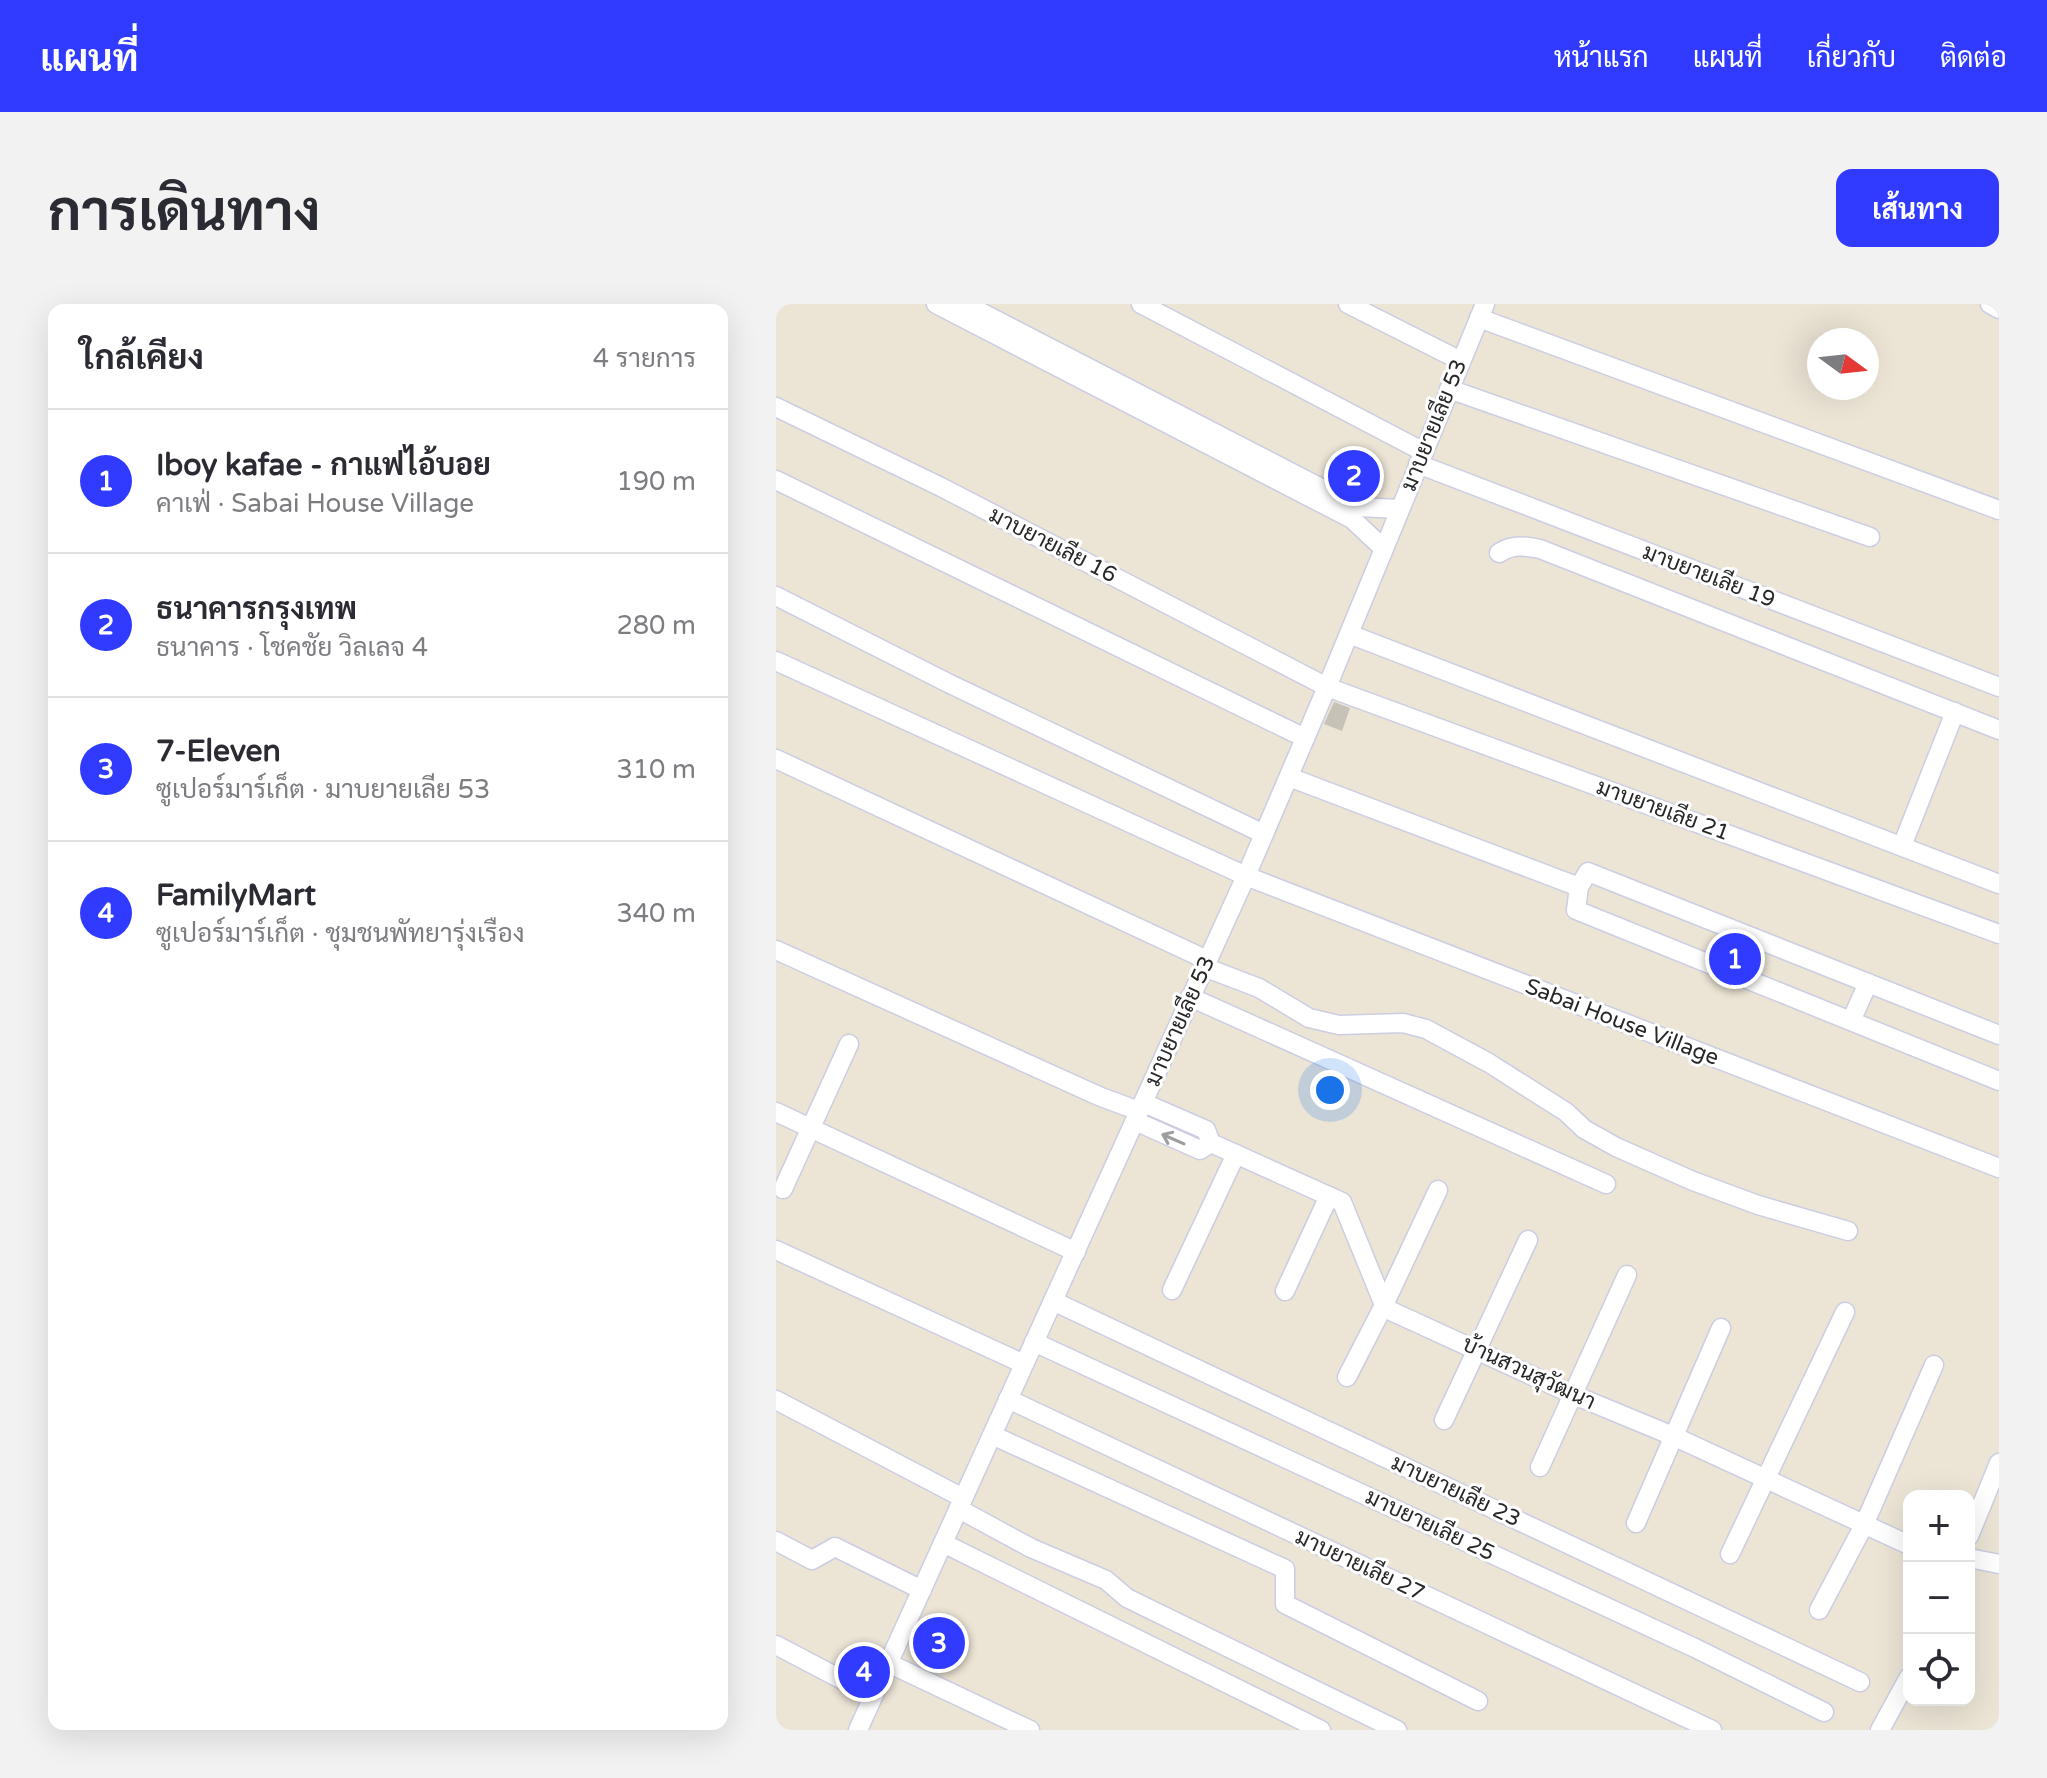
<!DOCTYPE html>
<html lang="th">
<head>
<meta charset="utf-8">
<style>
  body { margin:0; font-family:"Varela Round",Sarabun,sans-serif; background:#f2f2f3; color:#2b2b33 }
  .controls { position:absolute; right:24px; bottom:24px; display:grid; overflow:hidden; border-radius:16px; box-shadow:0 8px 32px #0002 }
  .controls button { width:72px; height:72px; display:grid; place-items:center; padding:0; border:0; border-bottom:2px solid #e1e1e2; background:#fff; color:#2b2b33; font:40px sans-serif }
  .compass { position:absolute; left:1031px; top:24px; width:72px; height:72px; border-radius:50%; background:#fff; box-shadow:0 8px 32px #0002; rotate:105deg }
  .you { position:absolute; left:554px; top:786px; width:28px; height:28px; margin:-20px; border:6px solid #fff; border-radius:50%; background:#1a73e8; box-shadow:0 0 0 12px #1a73e833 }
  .badge { display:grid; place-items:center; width:52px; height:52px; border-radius:50%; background:#303bff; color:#fff; font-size:26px; font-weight:700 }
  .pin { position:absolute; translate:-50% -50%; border:4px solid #fff; box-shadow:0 2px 8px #0006 }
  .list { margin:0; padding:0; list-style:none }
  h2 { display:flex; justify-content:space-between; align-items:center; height:104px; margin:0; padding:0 32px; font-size:34px }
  h2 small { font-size:26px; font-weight:400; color:#7c7c81 }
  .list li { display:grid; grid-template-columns:52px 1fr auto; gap:24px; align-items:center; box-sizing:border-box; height:144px; padding:0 32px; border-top:2px solid #e1e1e2 }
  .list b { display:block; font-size:30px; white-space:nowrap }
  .list p { margin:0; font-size:26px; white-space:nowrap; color:#7c7c81 }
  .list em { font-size:26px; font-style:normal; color:#7c7c81 }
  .icon { flex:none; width:44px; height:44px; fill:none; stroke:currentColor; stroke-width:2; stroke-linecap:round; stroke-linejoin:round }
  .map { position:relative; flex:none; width:1223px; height:1426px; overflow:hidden; border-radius:16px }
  header { display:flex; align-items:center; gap:48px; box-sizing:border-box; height:112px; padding:0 40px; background:#303bff; color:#fff }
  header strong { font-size:38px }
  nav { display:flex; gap:44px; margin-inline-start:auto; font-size:28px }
  .intro { display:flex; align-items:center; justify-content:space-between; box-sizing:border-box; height:192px; padding:0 48px }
  h1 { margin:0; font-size:56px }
  .button { padding:20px 36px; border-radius:16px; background:#303bff; color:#fff; font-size:28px; font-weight:700 }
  main { display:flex; gap:48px; padding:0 48px }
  aside { flex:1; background:#fff; border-radius:16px; box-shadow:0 8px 32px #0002 }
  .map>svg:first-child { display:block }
  .building { fill:#c6c2b7 }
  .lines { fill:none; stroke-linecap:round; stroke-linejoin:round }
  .minor-casing { stroke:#cccde2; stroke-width:21 }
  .minor { stroke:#fff; stroke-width:18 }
  .oneway { stroke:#9e9e9e }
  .labels { text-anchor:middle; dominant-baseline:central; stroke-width:6; stroke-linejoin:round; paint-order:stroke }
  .street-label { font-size:22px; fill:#272727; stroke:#fff }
</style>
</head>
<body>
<header>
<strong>แผนที่</strong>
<nav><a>หน้าแรก</a><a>แผนที่</a><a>เกี่ยวกับ</a><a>ติดต่อ</a></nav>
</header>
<div class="intro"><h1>การเดินทาง</h1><a class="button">เส้นทาง</a></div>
<main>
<aside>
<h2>ใกล้เคียง<small>4 รายการ</small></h2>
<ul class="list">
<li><span class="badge">1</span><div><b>Iboy kafae - กาแฟไอ้บอย</b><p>คาเฟ่ · Sabai House Village</p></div><em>190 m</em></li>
<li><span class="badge">2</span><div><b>ธนาคารกรุงเทพ</b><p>ธนาคาร · โชคชัย วิลเลจ 4</p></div><em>280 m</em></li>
<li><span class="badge">3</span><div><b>7-Eleven</b><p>ซูเปอร์มาร์เก็ต · มาบยายเลีย 53</p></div><em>310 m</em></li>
<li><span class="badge">4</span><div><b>FamilyMart</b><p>ซูเปอร์มาร์เก็ต · ชุมชนพัทยารุ่งเรือง</p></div><em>340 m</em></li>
</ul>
</aside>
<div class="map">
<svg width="1223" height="1426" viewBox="0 0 1223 1426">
  <rect width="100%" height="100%" fill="#ece5d6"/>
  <!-- building -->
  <g class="building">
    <polygon points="561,150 605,172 596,192 592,191 551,171"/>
    <polygon points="558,398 574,404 566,427 548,420"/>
    <polygon points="153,1316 186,1331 175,1359 141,1344"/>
  </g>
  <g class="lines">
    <defs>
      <g id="minor">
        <polyline points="160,0 576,215 607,244"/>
        <polyline points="189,0 582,203 623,205"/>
        <polyline points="365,0 648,148"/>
        <polyline points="572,0 685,57"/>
        <polyline points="1214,0 1223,5"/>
        <polyline points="703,14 1223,206"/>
        <polyline points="673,85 1094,233"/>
        <polyline points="0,103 165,183 551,383 1223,630"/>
        <polyline points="642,160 1223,383"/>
        <polyline points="0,176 529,434"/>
        <path d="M723 249C736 240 749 242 764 245L1223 426"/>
        <polyline points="0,292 174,380 488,530"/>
        <polyline points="573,330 1223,580"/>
        <polyline points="0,357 470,572 1223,864"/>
        <polyline points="0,455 431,656"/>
        <polyline points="513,473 803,583"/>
        <polyline points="1126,542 1179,408"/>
        <polyline points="0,646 325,793 363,807"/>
        <polyline points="428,663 483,684 533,714 563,721 627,719 650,725 713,759 790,808 808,825 840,843 917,877 982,901 1072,927"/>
        <polyline points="414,693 830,880"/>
        <polyline points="1075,717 1092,679"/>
        <polyline points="1223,731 812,568 803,583 800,606 1223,777"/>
        <polyline points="368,799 430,826 435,839 566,898 608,1001 615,1007 798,1091 897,1132 1133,1241"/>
        <polyline points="0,808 300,948"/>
        <polyline points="359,817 424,846 435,839"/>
        <polyline points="7,885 73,740"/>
        <polyline points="0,946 248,1060"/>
        <polyline points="396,986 460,850"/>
        <polyline points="509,987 553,892"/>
        <polyline points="277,997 1084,1378"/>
        <polyline points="258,1038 919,1344 1048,1408"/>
        <polyline points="571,1073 608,1001 662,886"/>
        <polyline points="232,1095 936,1426"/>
        <polyline points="0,1096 187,1194"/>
        <polyline points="668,1116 752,936"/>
        <polyline points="216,1131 509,1265 509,1300 702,1397"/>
        <polyline points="764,1163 851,971"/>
        <polyline points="183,1205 255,1244 330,1276 351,1294 621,1426"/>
        <polyline points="860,1219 945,1024"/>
        <polyline points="1193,1232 1223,1159"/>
        <polyline points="0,1237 36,1256 59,1243 146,1286"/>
        <polyline points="167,1239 545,1426"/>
        <polyline points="954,1250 1069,1008"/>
        <polyline points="1193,1254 1223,1260"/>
        <polyline points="1043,1306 1088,1221 1158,1061"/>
        <polyline points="0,1341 97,1392"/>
        <polyline points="112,1359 254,1426"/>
        <polyline points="82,1426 470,572 551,383 709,0"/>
        <polyline points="1104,1426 1133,1373"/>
      </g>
    </defs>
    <!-- minor casing -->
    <use href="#minor" class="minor-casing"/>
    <!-- minor -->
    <use href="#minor" class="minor"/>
  </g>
  <!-- one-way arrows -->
  <defs><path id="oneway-shaft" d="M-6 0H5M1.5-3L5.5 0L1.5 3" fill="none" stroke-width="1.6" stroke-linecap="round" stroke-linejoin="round" transform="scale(2)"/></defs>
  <use class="oneway" href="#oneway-shaft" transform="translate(397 835) rotate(-156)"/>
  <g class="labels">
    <!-- street labels -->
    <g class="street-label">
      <text transform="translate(658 121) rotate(-68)">มาบยายเลีย 53</text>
      <text transform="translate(277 241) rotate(27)">มาบยายเลีย 16</text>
      <text transform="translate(933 272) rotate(21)">มาบยายเลีย 19</text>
      <text transform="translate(887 506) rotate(20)">มาบยายเลีย 21</text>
      <text transform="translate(404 717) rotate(-66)">มาบยายเลีย 53</text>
      <text transform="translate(846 718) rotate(21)">Sabai House Village</text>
      <text transform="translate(753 1069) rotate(25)">บ้านสวนสุวัฒนา</text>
      <text transform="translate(680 1187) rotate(25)">มาบยายเลีย 23</text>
      <text transform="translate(654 1221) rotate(25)">มาบยายเลีย 25</text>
      <text transform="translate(584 1261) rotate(25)">มาบยายเลีย 27</text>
    </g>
  </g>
</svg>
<div class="controls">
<button>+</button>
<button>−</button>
<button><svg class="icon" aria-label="locate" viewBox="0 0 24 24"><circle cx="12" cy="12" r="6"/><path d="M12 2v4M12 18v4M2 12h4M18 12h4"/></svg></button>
</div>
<svg class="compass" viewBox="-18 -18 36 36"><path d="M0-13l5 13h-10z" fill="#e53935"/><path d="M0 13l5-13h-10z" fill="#7c7c81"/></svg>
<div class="you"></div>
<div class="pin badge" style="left:959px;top:655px">1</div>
<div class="pin badge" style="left:578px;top:172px">2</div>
<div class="pin badge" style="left:163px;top:1339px">3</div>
<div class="pin badge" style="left:88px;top:1368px">4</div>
</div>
</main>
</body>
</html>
